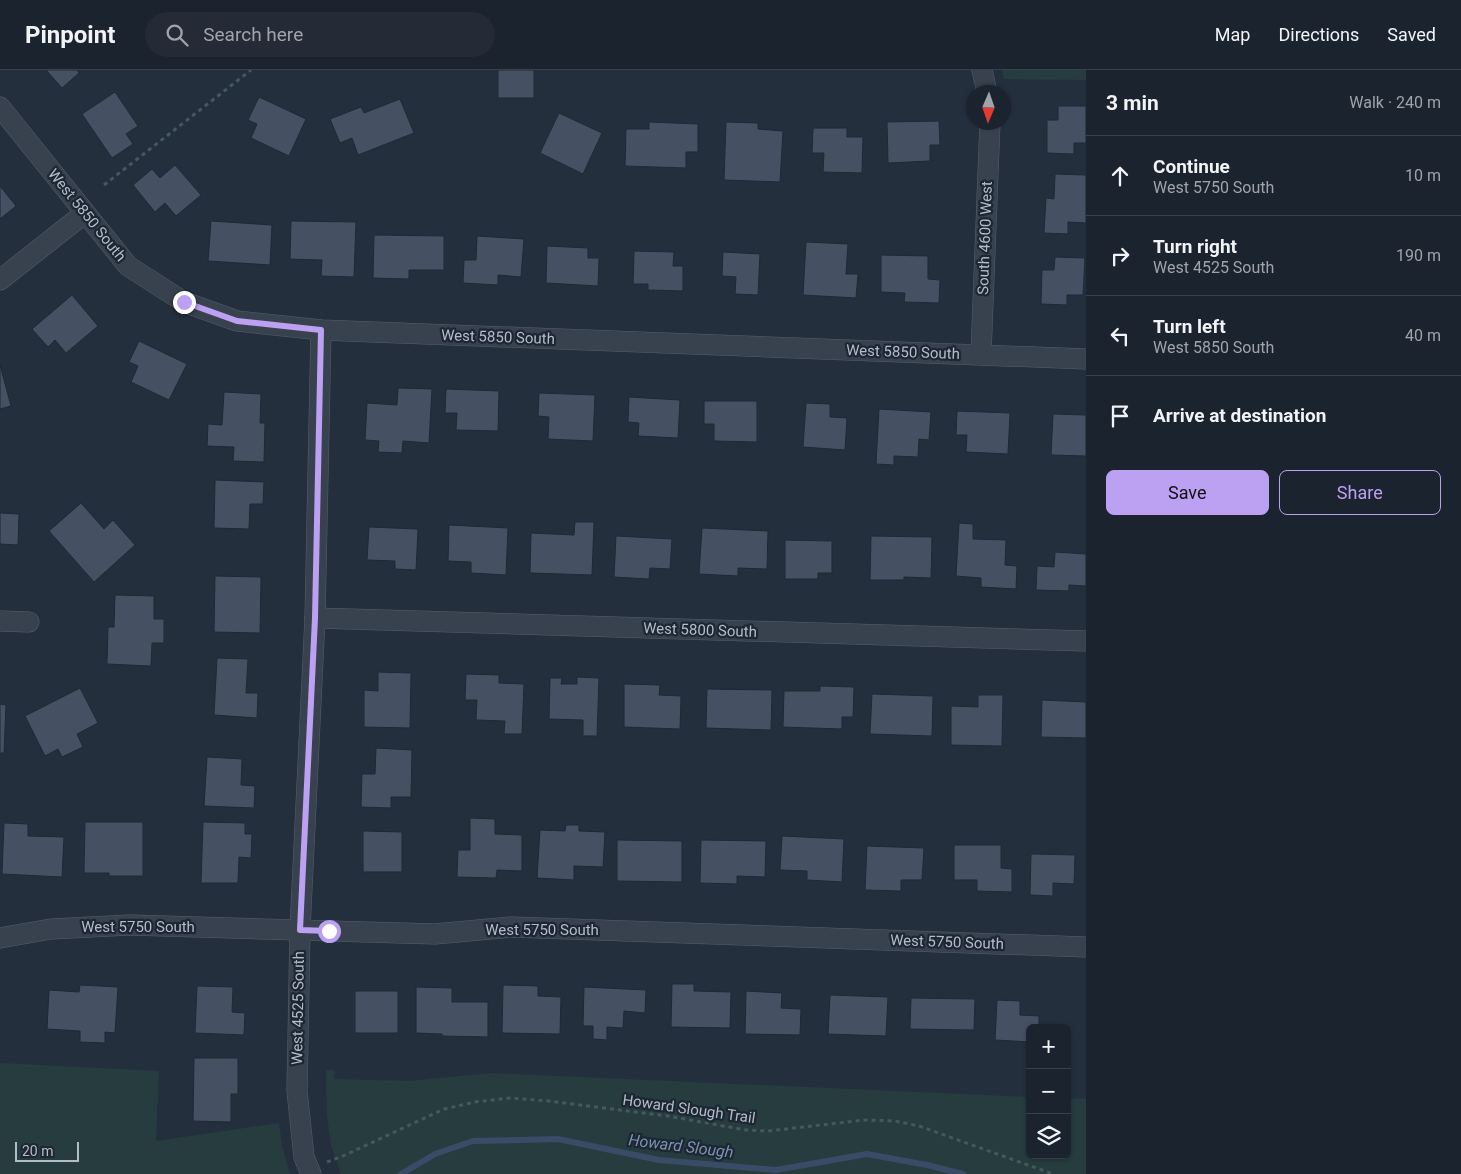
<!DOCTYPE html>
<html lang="en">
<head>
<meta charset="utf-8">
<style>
  body { margin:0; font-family:Roboto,sans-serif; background:#242b36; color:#f1f3f6 }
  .controls { position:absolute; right:15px; bottom:15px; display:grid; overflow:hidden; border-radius:8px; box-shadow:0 1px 4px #0004 }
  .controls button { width:45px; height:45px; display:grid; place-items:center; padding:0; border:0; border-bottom:1px solid #39404a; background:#1b232e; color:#f1f3f6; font:25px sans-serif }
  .compass { position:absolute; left:966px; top:15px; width:45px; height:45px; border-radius:50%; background:#1b232e; box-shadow:0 1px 4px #0004; rotate:182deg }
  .scale { position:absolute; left:15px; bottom:12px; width:64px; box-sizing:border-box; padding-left:5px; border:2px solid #b4bcc9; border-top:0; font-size:14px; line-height:18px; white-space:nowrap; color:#b4bcc9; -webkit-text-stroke:4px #1d2633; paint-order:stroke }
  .stop { position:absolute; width:15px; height:15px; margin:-11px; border:4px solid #bca0f2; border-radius:50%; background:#fff }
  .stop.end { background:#bca0f2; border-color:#fff; box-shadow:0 1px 5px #0008 }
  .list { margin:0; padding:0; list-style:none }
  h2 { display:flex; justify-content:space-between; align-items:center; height:65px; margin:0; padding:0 20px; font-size:21px }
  h2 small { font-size:16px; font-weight:400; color:#a0a4aa }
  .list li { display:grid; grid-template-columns:32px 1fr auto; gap:15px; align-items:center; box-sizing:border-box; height:80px; padding:0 20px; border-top:1px solid #39404a }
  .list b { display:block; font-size:19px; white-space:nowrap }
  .list p { margin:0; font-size:16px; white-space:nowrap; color:#a0a4aa }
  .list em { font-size:16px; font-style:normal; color:#a0a4aa }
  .actions { display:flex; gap:10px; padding:15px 20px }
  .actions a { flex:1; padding:11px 0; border:1px solid #bca0f2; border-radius:8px; text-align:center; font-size:18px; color:#bca0f2 }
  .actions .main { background:#bca0f2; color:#111 }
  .icon { flex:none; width:28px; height:28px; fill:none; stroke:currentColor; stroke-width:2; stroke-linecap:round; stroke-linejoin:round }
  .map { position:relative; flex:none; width:1086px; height:1104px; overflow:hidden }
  header { display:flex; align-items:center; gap:30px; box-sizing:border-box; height:70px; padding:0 25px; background:#1b232e; border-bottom:1px solid #39404a }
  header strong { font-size:24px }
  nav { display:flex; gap:28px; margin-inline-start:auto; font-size:18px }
  .search { width:350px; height:45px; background:#242b36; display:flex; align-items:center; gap:12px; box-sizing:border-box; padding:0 18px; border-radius:28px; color:#a0a4aa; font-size:19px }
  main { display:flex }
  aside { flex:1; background:#1b232e }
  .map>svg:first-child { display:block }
  .green { fill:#263c3f }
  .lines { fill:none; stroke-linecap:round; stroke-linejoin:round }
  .stream { stroke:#394c67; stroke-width:6 }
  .building { fill:#455162; stroke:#1f2835 }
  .street-casing { stroke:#565f6c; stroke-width:21 }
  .path { stroke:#44595c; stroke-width:3; stroke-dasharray:4 4; stroke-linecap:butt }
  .street { stroke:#38414e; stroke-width:20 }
  .route { stroke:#bca0f2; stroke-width:6 }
  .labels { text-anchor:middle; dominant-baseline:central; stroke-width:4.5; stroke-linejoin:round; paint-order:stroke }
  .street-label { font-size:15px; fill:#b4bcc9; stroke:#1d2633 }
  .water-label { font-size:16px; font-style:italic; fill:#7c92b1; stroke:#1d2633 }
</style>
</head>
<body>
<header>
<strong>Pinpoint</strong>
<div class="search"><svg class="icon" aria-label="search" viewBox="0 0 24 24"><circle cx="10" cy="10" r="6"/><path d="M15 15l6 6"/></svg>Search here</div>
<nav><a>Map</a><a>Directions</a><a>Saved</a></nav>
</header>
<main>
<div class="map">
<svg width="1086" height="1104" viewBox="0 0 1086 1104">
  <rect width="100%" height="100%" fill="#242f3e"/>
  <!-- green -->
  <g class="green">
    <polygon points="1002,0 1086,0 1086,10 1004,9"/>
    <polygon points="0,993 159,1001 156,1071 279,1053 282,1076 290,1104 0,1104"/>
    <polygon points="326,1000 335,1000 334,1009 409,1011 490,1003 1030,1027 1030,1085 1067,1085 1067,1028 1086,1029 1086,1104 341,1104 331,1075 327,1046"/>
  </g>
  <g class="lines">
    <!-- stream -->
    <polyline class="stream" points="401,1104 435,1084 473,1071 558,1069 659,1090 776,1100 867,1084 927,1095 963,1104"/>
  </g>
  <!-- building -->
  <g class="building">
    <polygon points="46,0 77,0 79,3 62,18"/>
    <rect x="498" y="0" width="36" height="28"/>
    <polygon points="115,22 138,56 126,64 133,74 112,88 82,44"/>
    <polygon points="259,27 306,49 289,86 251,68 257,54 248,50"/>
    <polygon points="400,29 414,63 358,85 352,68 340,73 330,49 361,37 364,43"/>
    <polygon points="1058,36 1086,36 1086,73 1074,73 1074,84 1047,83 1047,50 1058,50"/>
    <polygon points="559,43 602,63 583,104 540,83"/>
    <polygon points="939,51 940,75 930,75 930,91 888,93 887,52"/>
    <polygon points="649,52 698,54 698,82 686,82 686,98 625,96 626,59 649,59"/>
    <polygon points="726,52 758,53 758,59 783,61 780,112 724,110"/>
    <polygon points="813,58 847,58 847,67 863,67 862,103 823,102 824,83 812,83"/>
    <polygon points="175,95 201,125 176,146 165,133 155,142 133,115 152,99 160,108"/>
    <polygon points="1055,104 1086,105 1086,153 1068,152 1068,164 1044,163 1046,128 1054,129"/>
    <polygon points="0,116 16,136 0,149"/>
    <polygon points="211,151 272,155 270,195 208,191"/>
    <polygon points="291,151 356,152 354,207 321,206 322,190 290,189"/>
    <polygon points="374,165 444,166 444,200 409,200 409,209 373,208"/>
    <polygon points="477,166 524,169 521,207 498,205 498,215 463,213 464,190 476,190"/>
    <polygon points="806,172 848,174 846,204 858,204 856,228 803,225"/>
    <polygon points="547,176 588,178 588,188 599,188 598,216 546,213"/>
    <polygon points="634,181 674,182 673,196 683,196 683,221 648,220 648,214 633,214"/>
    <polygon points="723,182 760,184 758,225 735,224 736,207 722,206"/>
    <polygon points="881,185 928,186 928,209 940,210 939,233 904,232 905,223 881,222"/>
    <polygon points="1055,187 1085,188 1083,225 1067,225 1067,235 1041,234 1042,200 1054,200"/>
    <polygon points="72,225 98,256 66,283 55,270 48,277 32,259"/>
    <polygon points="139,271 187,294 169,330 131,312 138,296 129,292"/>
    <polygon points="0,295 11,336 0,339"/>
    <polygon points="398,318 432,319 429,373 403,371 402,383 378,382 379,371 365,370 367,333 397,335"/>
    <polygon points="446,319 499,321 498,361 456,360 457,343 445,343"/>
    <polygon points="224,322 261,324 260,353 265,353 264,392 233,391 234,377 207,376 208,354 222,355"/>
    <polygon points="539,323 595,325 593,371 548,369 549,347 538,346"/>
    <polygon points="629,327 680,330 678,368 638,366 639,353 628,352"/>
    <polygon points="704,331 757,331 757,372 714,371 714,354 704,354"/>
    <polygon points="806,333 830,334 830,347 847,348 845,380 803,377"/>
    <polygon points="879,339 931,342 929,370 919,369 918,387 894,386 894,395 876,394"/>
    <polygon points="957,341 1010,343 1008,384 966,382 967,365 956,365"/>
    <polygon points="1053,344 1086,345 1086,386 1051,385"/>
    <polygon points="215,410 264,412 263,434 250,434 249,459 214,458"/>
    <polygon points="81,433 104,459 113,450 135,475 94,512 49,461"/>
    <polygon points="0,443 19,444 18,475 0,474"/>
    <polygon points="575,452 594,452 592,505 530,503 531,463 574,465"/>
    <polygon points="959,453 973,454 973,469 1006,470 1005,495 1017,496 1016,519 981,517 981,508 956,506"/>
    <polygon points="449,455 508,458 506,505 471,503 471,492 448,491"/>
    <polygon points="369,457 418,459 416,500 395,499 395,491 367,490"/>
    <polygon points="702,458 768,461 767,499 738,498 738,506 699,504"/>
    <polygon points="616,466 672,469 670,499 650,498 649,509 614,507"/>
    <polygon points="871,466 932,467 931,508 904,507 904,510 870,510"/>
    <polygon points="785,470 832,471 832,503 818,503 818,509 785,509"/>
    <polygon points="1055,482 1086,484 1086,516 1069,515 1069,521 1036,520 1037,496 1054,497"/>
    <polygon points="215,506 261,507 260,563 214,562"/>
    <polygon points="115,525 154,526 154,549 164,549 164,573 152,573 151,596 107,594 108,557 114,557"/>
    <polygon points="217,588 248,589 246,623 258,623 257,648 214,645"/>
    <polygon points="378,602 411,603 410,658 364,657 364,620 378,621"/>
    <polygon points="466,604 499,605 499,613 524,614 522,664 504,664 505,651 476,650 477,630 465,630"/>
    <polygon points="577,607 599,608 597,666 583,666 583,650 549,649 550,608 562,608 561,614 577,614"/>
    <polygon points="624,614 660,615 659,625 681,626 680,659 624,657"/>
    <polygon points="820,616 854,617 853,647 842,647 842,659 783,657 784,621 820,621"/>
    <polygon points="80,618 98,653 77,664 83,677 62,687 58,679 45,686 25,646"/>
    <polygon points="707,619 772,620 771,660 706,658"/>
    <polygon points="872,624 933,626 932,666 870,664"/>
    <polygon points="978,625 1003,625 1002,676 951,675 951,636 978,637"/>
    <polygon points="1042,630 1086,632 1086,668 1041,667"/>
    <polygon points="0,634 6,635 4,683 0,683"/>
    <polygon points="376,678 412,680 411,727 391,727 391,738 361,737 362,704 375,704"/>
    <polygon points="207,687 242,689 241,715 255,716 254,738 204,736"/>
    <polygon points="470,748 495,749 495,764 522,765 522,801 497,800 496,808 457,807 458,780 470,780"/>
    <polygon points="85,752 143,752 143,806 109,806 109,803 84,803"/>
    <polygon points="203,752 245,753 245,764 252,764 251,788 239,787 238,813 201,813"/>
    <polygon points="4,753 28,754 28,766 64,767 62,807 2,804"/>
    <polygon points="566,755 579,755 579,761 605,762 603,797 574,796 574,810 537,808 540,760 565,761"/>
    <polygon points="363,761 402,762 402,802 363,802"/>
    <polygon points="782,766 844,769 842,812 807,810 807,801 780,800"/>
    <polygon points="617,770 682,771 682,812 617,811"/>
    <polygon points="701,770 766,771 765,807 737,806 737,814 700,813"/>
    <polygon points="954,775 1001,775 1001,798 1012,799 1012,822 977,821 977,810 954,810"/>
    <polygon points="867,776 924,778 922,810 901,810 901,821 865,820"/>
    <polygon points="1031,784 1075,785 1074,814 1053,813 1053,826 1030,825"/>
    <polygon points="672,914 694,914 694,921 731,922 730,958 671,957"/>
    <polygon points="80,915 118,917 115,963 105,962 105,973 80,972 80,961 47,959 49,920 79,922"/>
    <polygon points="503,915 538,916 538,926 561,927 560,964 502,963"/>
    <polygon points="197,916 233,917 232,942 245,943 244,965 195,963"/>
    <polygon points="416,917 452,918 452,932 488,932 488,967 442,966 442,964 416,963"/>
    <polygon points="584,917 646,920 645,943 624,941 623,958 607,957 607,970 593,969 593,956 583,956"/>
    <rect x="355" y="921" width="43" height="42"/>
    <polygon points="746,921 782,923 781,938 801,939 800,965 745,964"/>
    <polygon points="830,925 888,927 886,966 828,964"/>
    <polygon points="911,928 975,929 974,960 910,959"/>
    <polygon points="997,930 1020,931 1020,945 1039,946 1039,958 1030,958 1030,972 995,970"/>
    <polygon points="194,988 238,988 238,1024 231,1024 231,1052 193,1051"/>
  </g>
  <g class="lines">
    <defs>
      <g id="street">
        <polyline points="982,0 987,22"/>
        <polyline points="0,37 128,196 184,232 237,251 321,260 1086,289"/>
        <polyline points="0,210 85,143"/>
        <polyline points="981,284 990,52"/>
        <polyline points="315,548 1086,571"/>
        <polyline points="0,551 29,552"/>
        <polyline points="0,868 51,859 130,855 435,864 511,857 1086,877"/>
        <polyline points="311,1104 304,1087 297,1021 300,860 315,548 321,260"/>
      </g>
    </defs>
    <!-- street casing -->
    <use href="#street" class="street-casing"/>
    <!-- path -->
    <g class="path">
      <polyline points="104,115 251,0"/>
      <polyline points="327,1092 343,1086 444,1039 475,1032 510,1028 549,1031 668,1046 746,1060 768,1061 865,1050 895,1051 919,1056 1053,1104"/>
    </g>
    <!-- street -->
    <use href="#street" class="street"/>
  </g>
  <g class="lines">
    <!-- route -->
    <polyline class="route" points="184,232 237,251 321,260 315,548 300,860 329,861"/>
  </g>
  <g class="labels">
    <!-- street labels -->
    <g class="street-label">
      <text transform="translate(87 145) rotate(51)">West 5850 South</text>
      <text transform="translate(985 168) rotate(-88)">South 4600 West</text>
      <text transform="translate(498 267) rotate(2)">West 5850 South</text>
      <text transform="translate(903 282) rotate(2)">West 5850 South</text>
      <text transform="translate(700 560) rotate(2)">West 5800 South</text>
      <text x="138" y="857">West 5750 South</text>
      <text x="542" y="860">West 5750 South</text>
      <text transform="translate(947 872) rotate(2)">West 5750 South</text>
      <text transform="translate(298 938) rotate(-89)">West 4525 South</text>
      <text transform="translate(689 1039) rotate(8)">Howard Slough Trail</text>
    </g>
    <!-- water labels -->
    <g class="water-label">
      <text transform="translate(681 1076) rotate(7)">Howard Slough</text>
    </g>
  </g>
</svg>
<div class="controls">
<button>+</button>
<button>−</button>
<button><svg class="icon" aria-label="layers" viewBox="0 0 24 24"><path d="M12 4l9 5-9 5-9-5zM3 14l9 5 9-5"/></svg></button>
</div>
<svg class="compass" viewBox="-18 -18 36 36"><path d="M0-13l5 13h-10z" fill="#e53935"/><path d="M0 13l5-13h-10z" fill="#a0a4aa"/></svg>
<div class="scale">20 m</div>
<div class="stop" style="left:329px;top:861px"></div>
<div class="stop end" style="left:184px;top:232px"></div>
</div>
<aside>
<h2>3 min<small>Walk · 240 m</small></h2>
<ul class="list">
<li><svg class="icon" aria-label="ahead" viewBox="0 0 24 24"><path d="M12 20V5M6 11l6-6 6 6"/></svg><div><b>Continue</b><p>West 5750 South</p></div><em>10 m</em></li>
<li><svg class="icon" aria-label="right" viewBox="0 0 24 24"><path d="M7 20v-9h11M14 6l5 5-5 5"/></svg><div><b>Turn right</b><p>West 4525 South</p></div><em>190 m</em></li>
<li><svg class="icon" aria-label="left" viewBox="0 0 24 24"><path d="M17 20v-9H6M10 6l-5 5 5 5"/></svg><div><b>Turn left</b><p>West 5850 South</p></div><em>40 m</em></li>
<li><svg class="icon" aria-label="arrive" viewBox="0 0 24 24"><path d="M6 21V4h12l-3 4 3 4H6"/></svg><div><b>Arrive at destination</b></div></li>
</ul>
<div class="actions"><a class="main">Save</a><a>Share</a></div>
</aside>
</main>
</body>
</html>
